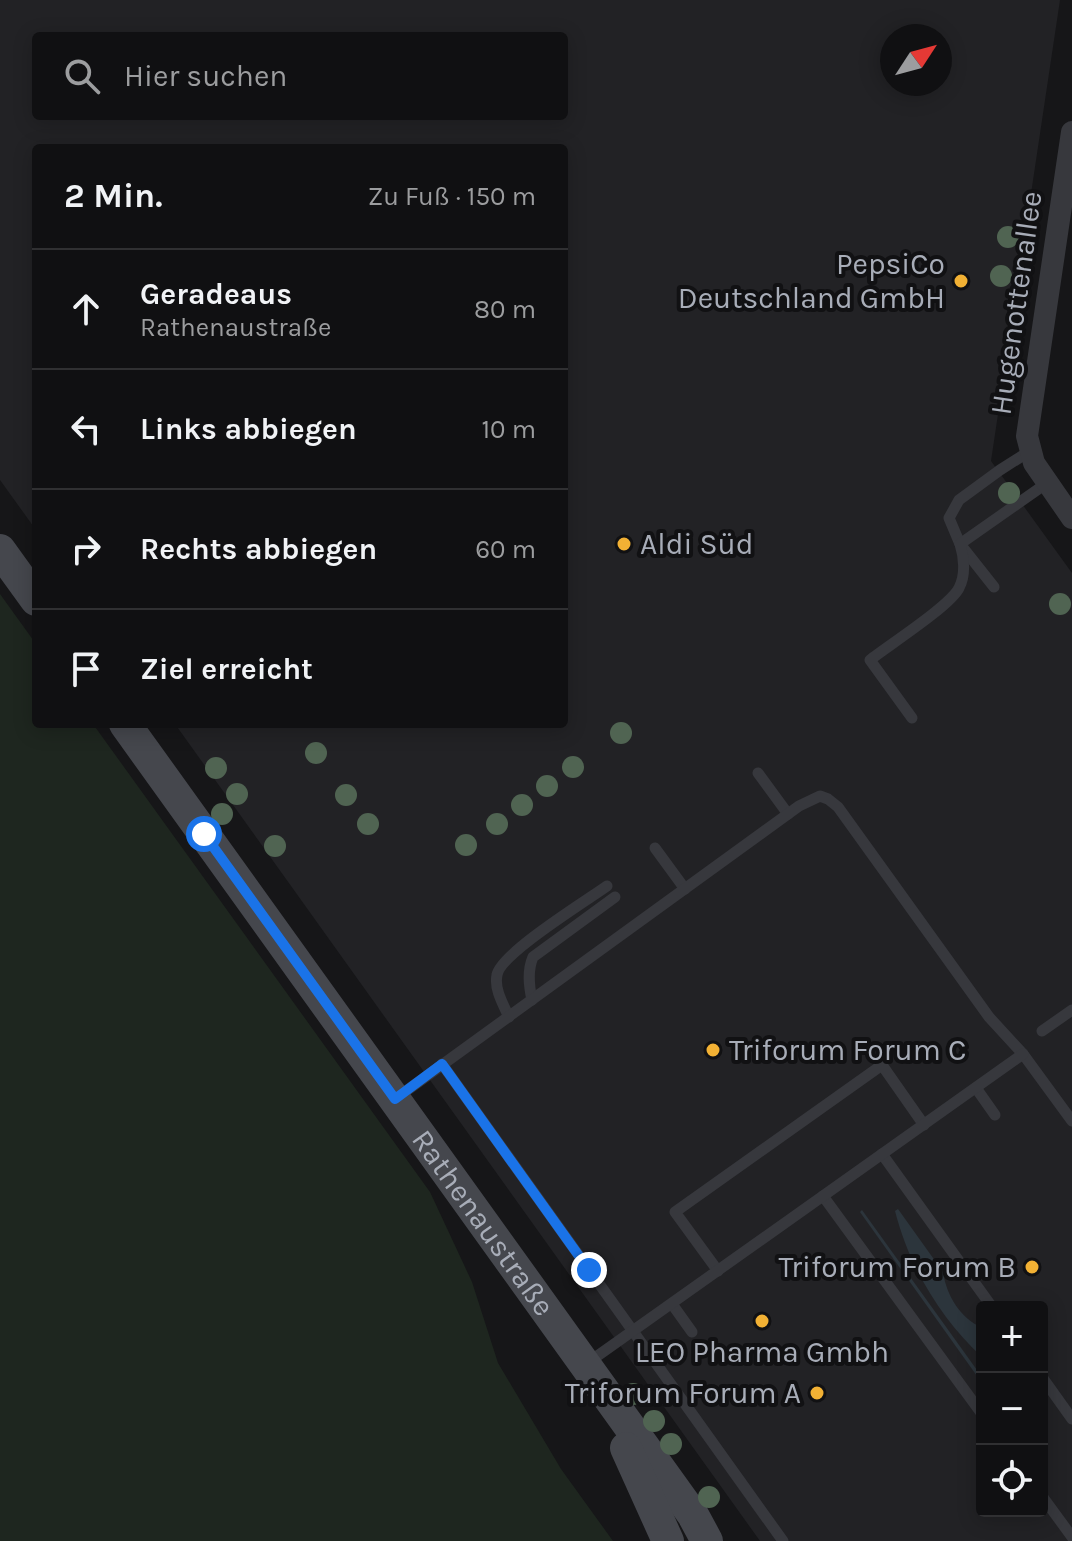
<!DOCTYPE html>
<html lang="de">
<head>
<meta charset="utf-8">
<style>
  body { margin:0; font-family:Karla,sans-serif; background:#19191b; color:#f1f3f6 }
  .controls { position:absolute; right:24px; bottom:24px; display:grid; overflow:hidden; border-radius:8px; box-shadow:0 4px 20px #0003 }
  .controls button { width:72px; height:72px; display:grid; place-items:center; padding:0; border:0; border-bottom:2px solid #303032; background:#101012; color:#f1f3f6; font:40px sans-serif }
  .compass { position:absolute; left:880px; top:24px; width:72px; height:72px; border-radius:50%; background:#101012; box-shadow:0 4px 20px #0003; rotate:54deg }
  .stop { position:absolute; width:24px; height:24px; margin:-18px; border:6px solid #1a73e8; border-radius:50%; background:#fff }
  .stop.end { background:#1a73e8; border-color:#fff; box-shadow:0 2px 8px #0008 }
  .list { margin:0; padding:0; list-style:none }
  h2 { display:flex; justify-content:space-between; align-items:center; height:104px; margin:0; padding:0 32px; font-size:34px }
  h2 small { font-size:26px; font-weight:400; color:#9c9d9f }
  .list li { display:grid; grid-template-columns:52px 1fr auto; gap:24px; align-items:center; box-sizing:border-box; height:120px; padding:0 32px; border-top:2px solid #303032 }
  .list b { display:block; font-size:30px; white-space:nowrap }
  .list p { margin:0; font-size:26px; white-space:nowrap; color:#9c9d9f }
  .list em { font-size:26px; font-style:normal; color:#9c9d9f }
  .icon { flex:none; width:44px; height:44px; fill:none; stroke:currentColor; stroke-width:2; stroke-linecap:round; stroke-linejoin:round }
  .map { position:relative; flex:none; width:1072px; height:1541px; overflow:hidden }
  .search { position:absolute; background:#101012; box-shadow:0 4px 20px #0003; left:32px; top:32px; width:536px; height:88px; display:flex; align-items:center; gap:20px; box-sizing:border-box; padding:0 28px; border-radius:8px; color:#9c9d9f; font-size:30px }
  .panel { position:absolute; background:#101012; box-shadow:0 4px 20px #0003; left:32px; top:144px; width:536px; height:584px; border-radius:8px }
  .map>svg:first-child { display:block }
  .built { fill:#222225; fill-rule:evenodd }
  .green { fill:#1e261f }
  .water { fill:#2c353c }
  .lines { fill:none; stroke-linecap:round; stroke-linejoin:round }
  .lane { stroke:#37383d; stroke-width:11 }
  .street { stroke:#37383d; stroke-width:22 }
  .secondary { stroke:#45474d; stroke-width:32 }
  .tree { fill:#506452 }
  .route { stroke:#1a73e8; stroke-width:10 }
  .poi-dot { fill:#f2b134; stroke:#111113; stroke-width:3 }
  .labels { text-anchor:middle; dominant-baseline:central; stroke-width:8; stroke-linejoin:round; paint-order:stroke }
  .poi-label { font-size:30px; fill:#a8adb8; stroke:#111113; text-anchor:end }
  .street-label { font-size:30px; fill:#a8adb8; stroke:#111113 }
</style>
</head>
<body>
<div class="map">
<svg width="1072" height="1541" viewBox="0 0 1072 1541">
  <rect width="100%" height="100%" fill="#161618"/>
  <!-- built -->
  <path class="built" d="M0 0H1060L991 461 1072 573V1541H760L175 724H564V148H36V530L0 480ZM36 36H564V116H36ZM892 36H940V84H892ZM982 1307H1042V1511H982Z"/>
  <!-- green -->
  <polygon class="green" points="0,594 36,644 36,724 93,724 430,1192 472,1282 498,1363 561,1469 613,1541 0,1541"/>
  <!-- water -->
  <g class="water">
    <path d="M898 1209 943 1272C947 1297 960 1317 982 1328V1357C940 1318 909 1266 895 1211Z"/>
    <polygon points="862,1210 982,1377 982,1383 860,1212"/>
  </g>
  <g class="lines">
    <!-- lane -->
    <g class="lane">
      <polyline points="994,587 960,544 949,518 959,500 1000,470 1030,451"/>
      <path d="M912 718 870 660C889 645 950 606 959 588 966 575 964 557 960 544L1047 483"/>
      <polyline points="758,773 788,814"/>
      <polyline points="655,848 685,889"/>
      <path d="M532 1000C529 986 527 971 533 957L615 897"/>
      <path d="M509 1017C503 1004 494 989 497 975 500 954 586 901 607 886"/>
      <polyline points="1042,1031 1072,1010"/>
      <polyline points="442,1064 783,1541"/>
      <polyline points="976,1088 995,1115"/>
      <polyline points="395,1099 799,806 820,796 828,799 838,807 989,1017 1023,1054 1072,1121"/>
      <polyline points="882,1154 992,1307"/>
      <polyline points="823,1196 982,1414"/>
      <polyline points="718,1271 675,1212 882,1065 924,1125"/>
      <polyline points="672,1304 692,1332"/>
      <polyline points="586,1364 1023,1054"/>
      <polyline points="1042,1377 1072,1419"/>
      <polyline points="1042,1496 1072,1537"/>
    </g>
    <!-- street -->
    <polyline class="street" points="1072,132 1027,436 1034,463 1072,518"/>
    <!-- secondary -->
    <g class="secondary">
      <polyline points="0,550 36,600"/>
      <path id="s1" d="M125 724 693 1515 707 1541"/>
      <polyline points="626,1448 668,1541"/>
    </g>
  </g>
  <!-- trees -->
  <g class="tree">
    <circle cx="1008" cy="237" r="11"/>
    <circle cx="1001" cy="276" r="11"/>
    <circle cx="1009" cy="493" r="11"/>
    <circle cx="1060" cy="604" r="11"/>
    <circle cx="621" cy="733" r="11"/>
    <circle cx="316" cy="753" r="11"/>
    <circle cx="573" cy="767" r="11"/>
    <circle cx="216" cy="768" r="11"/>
    <circle cx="547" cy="786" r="11"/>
    <circle cx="237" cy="794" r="11"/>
    <circle cx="346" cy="795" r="11"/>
    <circle cx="522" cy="805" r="11"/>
    <circle cx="222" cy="814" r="11"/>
    <circle cx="368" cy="824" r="11"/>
    <circle cx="497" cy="824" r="11"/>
    <circle cx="466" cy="845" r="11"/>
    <circle cx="275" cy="846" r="11"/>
    <circle cx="633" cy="1394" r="11"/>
    <circle cx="654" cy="1421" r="11"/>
    <circle cx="671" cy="1444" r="11"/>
    <circle cx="709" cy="1497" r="11"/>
  </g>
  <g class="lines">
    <!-- route -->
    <polyline class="route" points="204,834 395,1099 442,1064 589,1270"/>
  </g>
  <!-- markers -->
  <g class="poi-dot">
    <circle cx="961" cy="281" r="8"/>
    <circle cx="624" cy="544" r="8"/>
    <circle cx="713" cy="1050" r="8"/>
    <circle cx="1032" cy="1267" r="8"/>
    <circle cx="762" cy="1321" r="8"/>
    <circle cx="817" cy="1393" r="8"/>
  </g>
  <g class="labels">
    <!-- poi labels -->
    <g class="poi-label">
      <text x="945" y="264">PepsiCo<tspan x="945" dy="34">Deutschland GmbH</tspan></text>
      <text x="640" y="544" text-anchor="start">Aldi Süd</text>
      <text x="729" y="1050" text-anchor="start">Triforum Forum C</text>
      <text x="1016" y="1267">Triforum Forum B</text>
      <text x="762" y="1352" text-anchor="middle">LEO Pharma Gmbh</text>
      <text x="801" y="1393">Triforum Forum A</text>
    </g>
    <!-- street labels -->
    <g class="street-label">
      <text transform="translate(1016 303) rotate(-82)">Hugenottenallee</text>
      <text stroke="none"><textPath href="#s1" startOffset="614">Rathenaustraße</textPath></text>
    </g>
  </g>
</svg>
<div class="controls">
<button>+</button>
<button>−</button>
<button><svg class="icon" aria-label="locate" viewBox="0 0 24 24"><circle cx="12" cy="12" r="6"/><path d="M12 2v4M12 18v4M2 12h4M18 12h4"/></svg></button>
</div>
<svg class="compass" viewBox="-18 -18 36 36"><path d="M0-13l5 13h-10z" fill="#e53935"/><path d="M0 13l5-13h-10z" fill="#9c9d9f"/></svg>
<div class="stop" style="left:204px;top:834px"></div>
<div class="stop end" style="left:589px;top:1270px"></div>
<div class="search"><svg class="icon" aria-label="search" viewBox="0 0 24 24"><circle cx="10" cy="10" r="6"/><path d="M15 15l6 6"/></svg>Hier suchen</div>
<section class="panel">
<h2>2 Min.<small>Zu Fuß · 150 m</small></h2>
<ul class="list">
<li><svg class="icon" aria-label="ahead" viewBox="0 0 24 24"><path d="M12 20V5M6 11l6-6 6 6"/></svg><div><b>Geradeaus</b><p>Rathenaustraße</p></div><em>80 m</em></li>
<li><svg class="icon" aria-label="left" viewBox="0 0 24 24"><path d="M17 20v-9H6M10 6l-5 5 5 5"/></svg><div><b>Links abbiegen</b></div><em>10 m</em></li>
<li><svg class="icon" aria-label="right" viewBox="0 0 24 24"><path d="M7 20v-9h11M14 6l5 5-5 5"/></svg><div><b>Rechts abbiegen</b></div><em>60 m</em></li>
<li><svg class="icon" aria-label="arrive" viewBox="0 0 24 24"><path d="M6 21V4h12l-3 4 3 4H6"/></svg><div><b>Ziel erreicht</b></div></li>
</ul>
</section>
</div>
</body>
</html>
